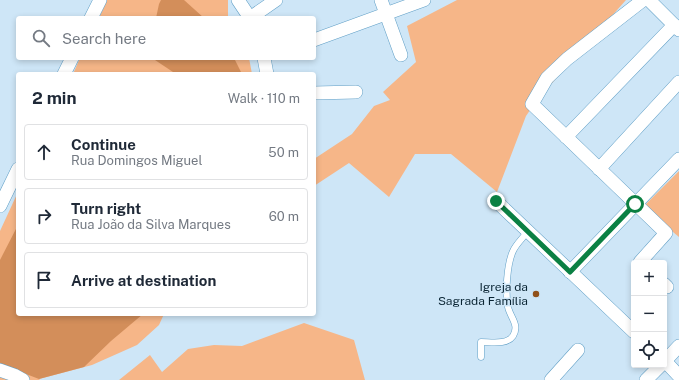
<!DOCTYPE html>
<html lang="en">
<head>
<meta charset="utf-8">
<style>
  body { margin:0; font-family:"Public Sans",sans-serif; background:#f6f6f7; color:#1f2937 }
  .controls { position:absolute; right:12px; bottom:12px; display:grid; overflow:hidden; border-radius:4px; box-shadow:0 2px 6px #0003 }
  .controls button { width:36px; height:36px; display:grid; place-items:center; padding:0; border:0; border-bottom:1px solid #e0e1e3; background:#fff; color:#1f2937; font:20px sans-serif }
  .stop { position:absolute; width:12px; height:12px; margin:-9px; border:3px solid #0b8043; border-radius:50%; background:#fff }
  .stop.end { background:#0b8043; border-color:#fff; box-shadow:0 1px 4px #0008 }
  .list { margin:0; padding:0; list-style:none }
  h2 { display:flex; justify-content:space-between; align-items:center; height:52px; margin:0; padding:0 16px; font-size:17px }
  h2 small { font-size:13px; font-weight:400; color:#747a83 }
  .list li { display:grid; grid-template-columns:26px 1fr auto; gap:12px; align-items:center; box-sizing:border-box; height:56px; margin:0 8px 8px; padding:0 8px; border:1px solid #e0e1e3; border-radius:4px }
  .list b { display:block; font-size:15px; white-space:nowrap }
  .list p { margin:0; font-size:13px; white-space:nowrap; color:#747a83 }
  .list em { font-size:13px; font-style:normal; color:#747a83 }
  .icon { flex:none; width:22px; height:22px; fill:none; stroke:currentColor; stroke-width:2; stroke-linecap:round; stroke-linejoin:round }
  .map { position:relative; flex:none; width:679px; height:380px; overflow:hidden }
  .search { position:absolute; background:#fff; box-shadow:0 2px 6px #0003; left:16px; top:16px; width:300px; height:44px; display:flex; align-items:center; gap:10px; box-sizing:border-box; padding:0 14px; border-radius:4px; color:#747a83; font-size:15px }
  .panel { position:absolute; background:#fff; box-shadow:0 2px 6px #0003; left:16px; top:72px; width:300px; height:244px; border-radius:4px }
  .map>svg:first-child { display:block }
  .green { fill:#f6b688 }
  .forest { fill:#d38e5a }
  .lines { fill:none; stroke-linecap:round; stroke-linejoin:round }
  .lane-casing { stroke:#609fc6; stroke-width:7 }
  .street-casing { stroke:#609fc6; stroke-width:14 }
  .lane { stroke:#fff; stroke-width:6 }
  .street { stroke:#fff; stroke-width:13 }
  .route { stroke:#0b8043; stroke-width:5 }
  .poi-dot { fill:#905019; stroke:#cee6f7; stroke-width:1.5 }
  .labels { text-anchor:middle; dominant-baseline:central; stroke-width:3; stroke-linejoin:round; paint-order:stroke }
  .poi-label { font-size:12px; fill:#092433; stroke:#cee6f7; text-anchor:end }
</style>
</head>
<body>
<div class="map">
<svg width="679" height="380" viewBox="0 0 679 380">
  <rect width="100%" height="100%" fill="#cee6f7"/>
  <!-- green -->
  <g class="green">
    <polygon points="107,0 228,0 228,16 230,18 99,18"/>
    <polygon points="457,0 626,0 537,100 526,116 497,192 451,154 415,154 389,197 349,163 314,186 314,159 352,134 374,106 390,100 383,92 416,62 407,26"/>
    <polygon points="80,58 249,58 252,74 73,74"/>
    <polygon points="679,171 679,237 643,207"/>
    <polygon points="18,192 18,314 164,314 159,325 137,345 92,365 39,379 40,380 0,380 0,231"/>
    <polygon points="304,323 354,340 365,380 119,380 150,355 162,372 188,349 214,345 242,346"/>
  </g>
  <!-- forest -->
  <g class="forest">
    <polygon points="161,0 184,0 204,18 156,18 159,4"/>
    <polygon points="155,58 234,58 241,72 240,74 176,74 155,60"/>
    <polygon points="18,225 18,314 143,314 111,341 84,367 39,379 0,364 0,260"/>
  </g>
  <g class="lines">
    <defs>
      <path id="lane" d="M481 357V342C491 342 507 345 513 336 520 325 510 317 508 307 505 293 507 264 513 251 516 244 523 238 528 231"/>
      <g id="street">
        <polyline points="238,0 250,18"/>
        <polyline points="381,0 401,55"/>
        <polyline points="649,0 679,30"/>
        <polyline points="91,18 100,0"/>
        <polyline points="250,18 276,0"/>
        <polyline points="314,40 424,0"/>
        <polyline points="264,58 267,74"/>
        <polyline points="64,74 72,58"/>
        <polyline points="314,93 356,92"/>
        <polyline points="566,137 674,25"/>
        <polyline points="599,169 679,82"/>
        <polyline points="496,201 634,332"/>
        <polyline points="0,206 18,169"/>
        <polyline points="641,263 640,262 666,233 532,104 547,78 567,59 643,0"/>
        <polyline points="570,272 679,159"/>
        <polyline points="664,284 667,287"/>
        <polyline points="664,360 679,376"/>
        <polyline points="664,362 679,346"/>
        <polyline points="0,370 14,375 23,380"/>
        <polyline points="551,380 578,350"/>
        <polyline points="646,380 661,365"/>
      </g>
    </defs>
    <!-- lane casing -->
    <use href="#lane" class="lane-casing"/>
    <!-- street casing -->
    <use href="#street" class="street-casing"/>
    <!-- lane -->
    <use href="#lane" class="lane"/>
    <!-- street -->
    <use href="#street" class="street"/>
  </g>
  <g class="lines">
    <!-- route -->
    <polyline class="route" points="496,201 570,272 635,204"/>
  </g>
  <!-- markers -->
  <circle class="poi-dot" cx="536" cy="294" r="4"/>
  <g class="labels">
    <!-- poi labels -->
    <g class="poi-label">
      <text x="528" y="287">Igreja da<tspan x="528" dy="14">Sagrada Família</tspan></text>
    </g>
  </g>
</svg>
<div class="controls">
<button>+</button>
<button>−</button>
<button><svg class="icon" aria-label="locate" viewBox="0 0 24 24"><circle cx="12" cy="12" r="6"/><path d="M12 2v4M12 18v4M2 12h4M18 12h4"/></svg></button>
</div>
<div class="stop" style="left:635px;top:204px"></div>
<div class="stop end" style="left:496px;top:201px"></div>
<div class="search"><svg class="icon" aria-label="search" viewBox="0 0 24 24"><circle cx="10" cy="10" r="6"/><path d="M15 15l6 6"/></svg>Search here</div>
<section class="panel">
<h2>2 min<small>Walk · 110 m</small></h2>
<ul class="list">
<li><svg class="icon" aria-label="ahead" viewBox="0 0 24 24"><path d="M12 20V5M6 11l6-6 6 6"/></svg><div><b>Continue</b><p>Rua Domingos Miguel</p></div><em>50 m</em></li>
<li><svg class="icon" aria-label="right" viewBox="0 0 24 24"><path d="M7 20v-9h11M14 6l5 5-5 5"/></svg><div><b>Turn right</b><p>Rua João da Silva Marques</p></div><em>60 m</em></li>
<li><svg class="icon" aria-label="arrive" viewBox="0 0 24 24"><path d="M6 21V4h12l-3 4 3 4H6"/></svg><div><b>Arrive at destination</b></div></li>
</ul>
</section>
</div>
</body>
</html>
